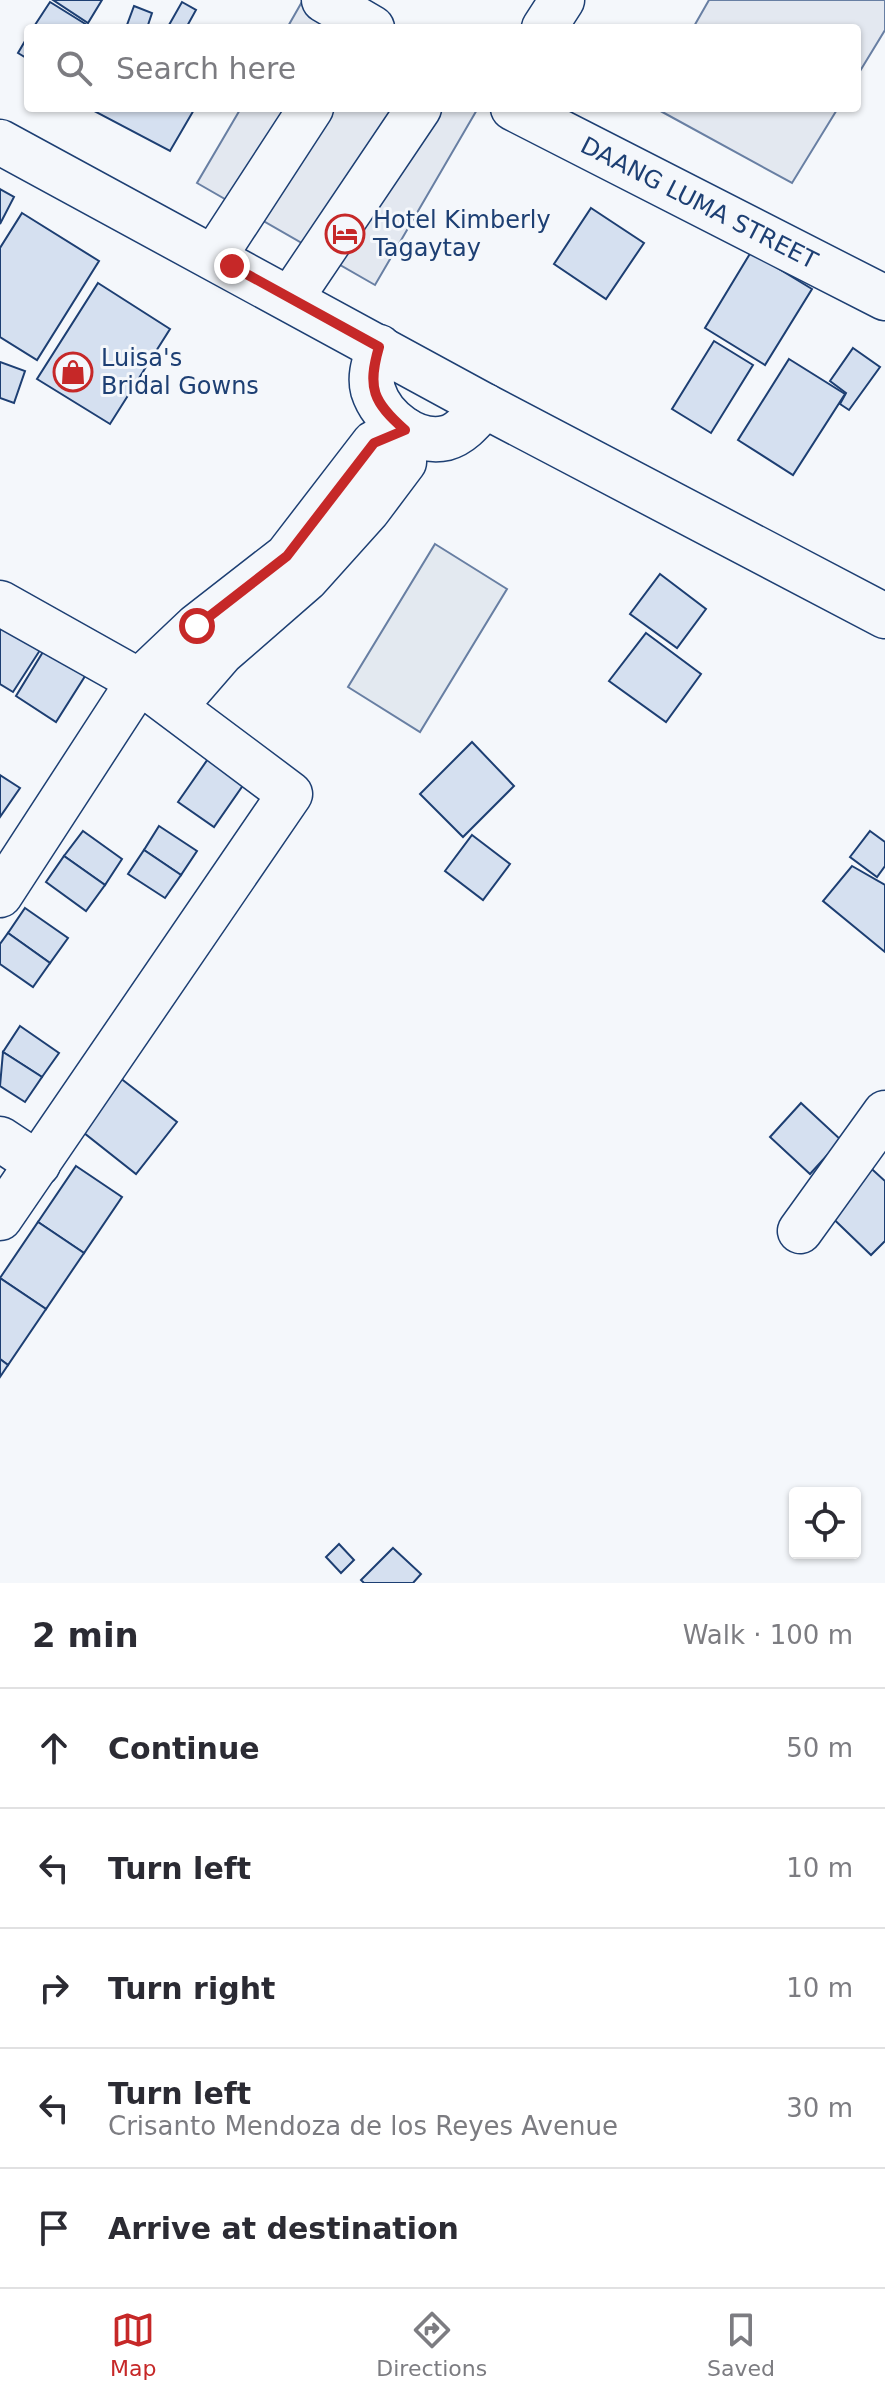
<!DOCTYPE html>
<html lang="en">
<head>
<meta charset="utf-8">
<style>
  body { margin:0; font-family:"DejaVu Sans",sans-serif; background:#f2f2f3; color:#2b2b33 }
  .controls { position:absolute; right:24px; bottom:24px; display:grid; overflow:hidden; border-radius:8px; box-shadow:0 2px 6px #0004 }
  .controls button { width:72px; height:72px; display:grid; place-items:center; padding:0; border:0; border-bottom:2px solid #e1e1e2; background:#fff; color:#2b2b33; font:40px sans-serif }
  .stop { position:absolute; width:24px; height:24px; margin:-18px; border:6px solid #c62828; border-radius:50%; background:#fff }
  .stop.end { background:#c62828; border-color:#fff; box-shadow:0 2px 8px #0008 }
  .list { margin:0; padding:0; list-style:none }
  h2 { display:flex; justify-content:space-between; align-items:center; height:104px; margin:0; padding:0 32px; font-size:34px }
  h2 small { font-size:26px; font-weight:400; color:#7c7c81 }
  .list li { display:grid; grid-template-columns:52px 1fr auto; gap:24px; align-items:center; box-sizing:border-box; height:120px; padding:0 32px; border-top:2px solid #e1e1e2 }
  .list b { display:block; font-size:30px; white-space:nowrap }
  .list p { margin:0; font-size:26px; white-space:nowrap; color:#7c7c81 }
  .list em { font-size:26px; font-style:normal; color:#7c7c81 }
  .icon { flex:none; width:44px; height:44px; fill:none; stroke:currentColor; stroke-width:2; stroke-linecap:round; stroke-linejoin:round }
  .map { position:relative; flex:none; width:885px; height:1583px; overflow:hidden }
  .search { position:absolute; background:#fff; box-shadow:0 2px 6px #0004; left:24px; right:24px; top:24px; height:88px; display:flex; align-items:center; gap:20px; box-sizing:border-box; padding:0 28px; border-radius:8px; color:#7c7c81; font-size:30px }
  .sheet { height:704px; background:#fff }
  nav { display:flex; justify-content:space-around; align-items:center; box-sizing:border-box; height:112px; border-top:2px solid #e1e1e2; background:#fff; font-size:22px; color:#7c7c81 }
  nav a { display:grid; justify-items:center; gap:4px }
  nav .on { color:#c62828 }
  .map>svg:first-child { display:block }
  .green { fill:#e3e9f0; stroke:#687fa3; stroke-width:2 }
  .parking { fill:#e3e8f0; stroke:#687fa3; stroke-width:2 }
  .building { fill:#d5e0f0; stroke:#1d3f73; stroke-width:2 }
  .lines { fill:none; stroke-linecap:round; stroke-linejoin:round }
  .minor-casing { stroke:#1d3f73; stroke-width:47 }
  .major-casing { stroke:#1d3f73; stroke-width:47 }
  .minor { stroke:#f4f7fb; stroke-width:44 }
  .major { stroke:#f4f7fb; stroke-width:44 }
  .route { stroke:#c62828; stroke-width:10 }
  .labels { text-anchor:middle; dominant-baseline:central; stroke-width:6; stroke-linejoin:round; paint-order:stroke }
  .street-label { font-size:24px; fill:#1d3f73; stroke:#f4f7fb }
  .poi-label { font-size:24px; fill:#1d3f73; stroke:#f4f7fb; text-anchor:start }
</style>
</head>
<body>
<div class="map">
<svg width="885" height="1583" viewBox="0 0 885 1583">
  <rect width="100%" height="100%" fill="#f4f7fb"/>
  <!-- green -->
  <polygon class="green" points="435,544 507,589 420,732 348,687"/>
  <!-- parking -->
  <g class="parking">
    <polygon points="303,0 381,28 287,28"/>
    <polygon points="709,0 885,0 885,30 857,76 857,28 693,28"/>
    <polygon points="241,108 478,108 375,285 197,183"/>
    <polygon points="655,108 838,108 792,183"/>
  </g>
  <!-- building -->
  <g class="building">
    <polygon points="53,0 102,0 88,23"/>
    <polygon points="50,2 87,25 85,28 33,28"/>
    <polygon points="182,2 196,10 186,28 173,28 169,25"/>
    <polygon points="134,6 152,13 147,28 127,25"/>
    <polygon points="28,36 28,59 18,53"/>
    <polygon points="96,108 195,108 170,151 94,111"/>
    <polygon points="0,189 14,197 0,224"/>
    <polygon points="591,208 644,243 606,299 554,264"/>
    <polygon points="22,213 99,261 37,360 0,337 0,248"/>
    <polygon points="751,252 812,289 765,365 705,328"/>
    <polygon points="98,283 170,329 110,424 37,379"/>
    <polygon points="714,341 753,365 711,433 672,409"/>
    <polygon points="853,348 880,367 849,410 840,404 846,393 830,381"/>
    <polygon points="789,359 845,394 793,475 738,440"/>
    <polygon points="0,362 25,371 14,403 0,398"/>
    <polygon points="660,574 706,609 677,648 630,614"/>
    <polygon points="0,622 44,644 13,692 0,684"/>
    <polygon points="646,633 701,674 666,722 609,681"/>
    <polygon points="46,647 87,673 56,722 16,696"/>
    <polygon points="472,742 514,786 463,837 420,794"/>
    <polygon points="210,756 246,781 214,827 178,802"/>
    <polygon points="0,775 20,788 0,817"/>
    <polygon points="159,826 197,851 181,875 144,850"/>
    <polygon points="83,831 122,859 105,885 64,856"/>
    <polygon points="870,831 885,842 885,866 877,877 850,857"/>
    <polygon points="472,835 510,864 483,900 445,871"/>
    <polygon points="144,850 181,875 165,898 128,874"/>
    <polygon points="64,856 105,885 86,911 46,882"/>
    <polygon points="852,866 885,885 885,952 823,901"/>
    <polygon points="25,908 68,938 50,963 8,933"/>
    <polygon points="8,933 50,963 33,987 0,964 0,944"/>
    <polygon points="20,1026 59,1053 42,1077 3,1052"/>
    <polygon points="3,1052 42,1077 25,1102 0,1086"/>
    <polygon points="115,1074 177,1122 136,1174 74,1125"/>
    <polygon points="801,1103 841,1140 810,1174 770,1137"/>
    <polygon points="863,1161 885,1181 885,1241 871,1255 820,1206"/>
    <polygon points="76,1166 122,1197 84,1253 38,1222"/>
    <polygon points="38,1222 84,1253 46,1309 0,1278"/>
    <polygon points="0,1278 46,1309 8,1365 0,1359"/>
    <polygon points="0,1359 8,1365 0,1377"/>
    <polygon points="339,1544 354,1560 341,1573 326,1557"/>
    <polygon points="393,1548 421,1574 413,1583 364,1583 361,1580"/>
  </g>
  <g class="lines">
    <defs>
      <g id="minor">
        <polyline points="324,0 372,28"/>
        <polyline points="544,28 562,0"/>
        <polyline points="513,108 885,298"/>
        <polyline points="214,257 311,108"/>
        <polyline points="291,298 419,108"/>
        <path d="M379 347C375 361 369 375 373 390 382 419 416 445 446 438 462 434 475 417 485 406"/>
        <polyline points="0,603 139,681 290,794 0,1218"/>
        <polyline points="0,895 139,681 197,626 287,556 374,443 405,430 404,462 368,510 306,579 221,653 175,706"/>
        <polyline points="0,1139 38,1164"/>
        <polyline points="800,1231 885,1113"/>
      </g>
      <polyline id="major" points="0,142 485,406 885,616"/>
    </defs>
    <!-- minor casing -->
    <use href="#minor" class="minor-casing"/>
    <!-- major casing -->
    <use href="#major" class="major-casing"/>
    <!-- minor -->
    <use href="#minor" class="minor"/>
    <!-- major -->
    <use href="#major" class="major"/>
  </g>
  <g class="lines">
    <!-- route -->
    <path class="route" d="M197 626 287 556 374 443 405 430C373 402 367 388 379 347L232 266"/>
  </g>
  <!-- icons -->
  <defs>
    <symbol id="hotel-ring" viewBox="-11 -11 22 22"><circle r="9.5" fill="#f4f7fb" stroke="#c62828" stroke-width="1.5"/><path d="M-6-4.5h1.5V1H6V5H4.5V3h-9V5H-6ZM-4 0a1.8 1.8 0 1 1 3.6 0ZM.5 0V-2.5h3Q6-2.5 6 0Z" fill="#c62828"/></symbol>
    <symbol id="shop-ring" viewBox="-11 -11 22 22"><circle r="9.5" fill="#f4f7fb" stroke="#c62828" stroke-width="1.5"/><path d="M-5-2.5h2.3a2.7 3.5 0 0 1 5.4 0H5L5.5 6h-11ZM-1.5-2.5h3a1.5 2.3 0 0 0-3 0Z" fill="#c62828"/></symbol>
  </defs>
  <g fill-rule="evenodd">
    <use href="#hotel-ring" x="323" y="212" width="44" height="44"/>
    <use href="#shop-ring" x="51" y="350" width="44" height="44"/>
  </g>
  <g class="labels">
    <!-- street labels -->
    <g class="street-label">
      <text transform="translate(699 203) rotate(27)">DAANG LUMA STREET</text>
    </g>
    <!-- poi labels -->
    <g class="poi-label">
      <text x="373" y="220">Hotel Kimberly<tspan x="373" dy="28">Tagaytay</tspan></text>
      <text x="101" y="358">Luisa's<tspan x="101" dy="28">Bridal Gowns</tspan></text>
    </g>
  </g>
</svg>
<div class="controls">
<button><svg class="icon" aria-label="locate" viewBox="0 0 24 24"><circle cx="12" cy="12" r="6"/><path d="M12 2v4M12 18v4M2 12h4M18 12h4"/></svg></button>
</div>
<div class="stop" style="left:197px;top:626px"></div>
<div class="stop end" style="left:232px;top:266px"></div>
<div class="search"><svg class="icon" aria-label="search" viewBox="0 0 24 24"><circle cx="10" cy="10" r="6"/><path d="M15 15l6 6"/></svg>Search here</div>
</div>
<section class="sheet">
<h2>2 min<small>Walk · 100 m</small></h2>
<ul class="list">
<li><svg class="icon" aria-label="ahead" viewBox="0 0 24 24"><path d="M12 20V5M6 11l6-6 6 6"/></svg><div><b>Continue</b></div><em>50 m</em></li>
<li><svg class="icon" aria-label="left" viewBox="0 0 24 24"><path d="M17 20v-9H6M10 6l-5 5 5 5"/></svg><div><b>Turn left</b></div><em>10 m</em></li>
<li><svg class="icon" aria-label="right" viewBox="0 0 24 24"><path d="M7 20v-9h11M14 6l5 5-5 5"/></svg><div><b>Turn right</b></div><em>10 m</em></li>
<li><svg class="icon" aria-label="left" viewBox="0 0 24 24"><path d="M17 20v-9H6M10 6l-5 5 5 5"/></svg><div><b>Turn left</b><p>Crisanto Mendoza de los Reyes Avenue</p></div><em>30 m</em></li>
<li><svg class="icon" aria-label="arrive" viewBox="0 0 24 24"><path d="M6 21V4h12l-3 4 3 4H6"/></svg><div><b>Arrive at destination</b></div></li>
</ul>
</section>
<nav>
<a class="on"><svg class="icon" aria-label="map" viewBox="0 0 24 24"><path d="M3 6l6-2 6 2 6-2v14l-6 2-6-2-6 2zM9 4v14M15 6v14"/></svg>Map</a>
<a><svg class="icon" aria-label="directions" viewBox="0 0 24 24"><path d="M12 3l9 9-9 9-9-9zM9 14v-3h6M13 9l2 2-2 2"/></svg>Directions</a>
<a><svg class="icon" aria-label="saved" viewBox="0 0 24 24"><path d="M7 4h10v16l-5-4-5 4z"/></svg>Saved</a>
</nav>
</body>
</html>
